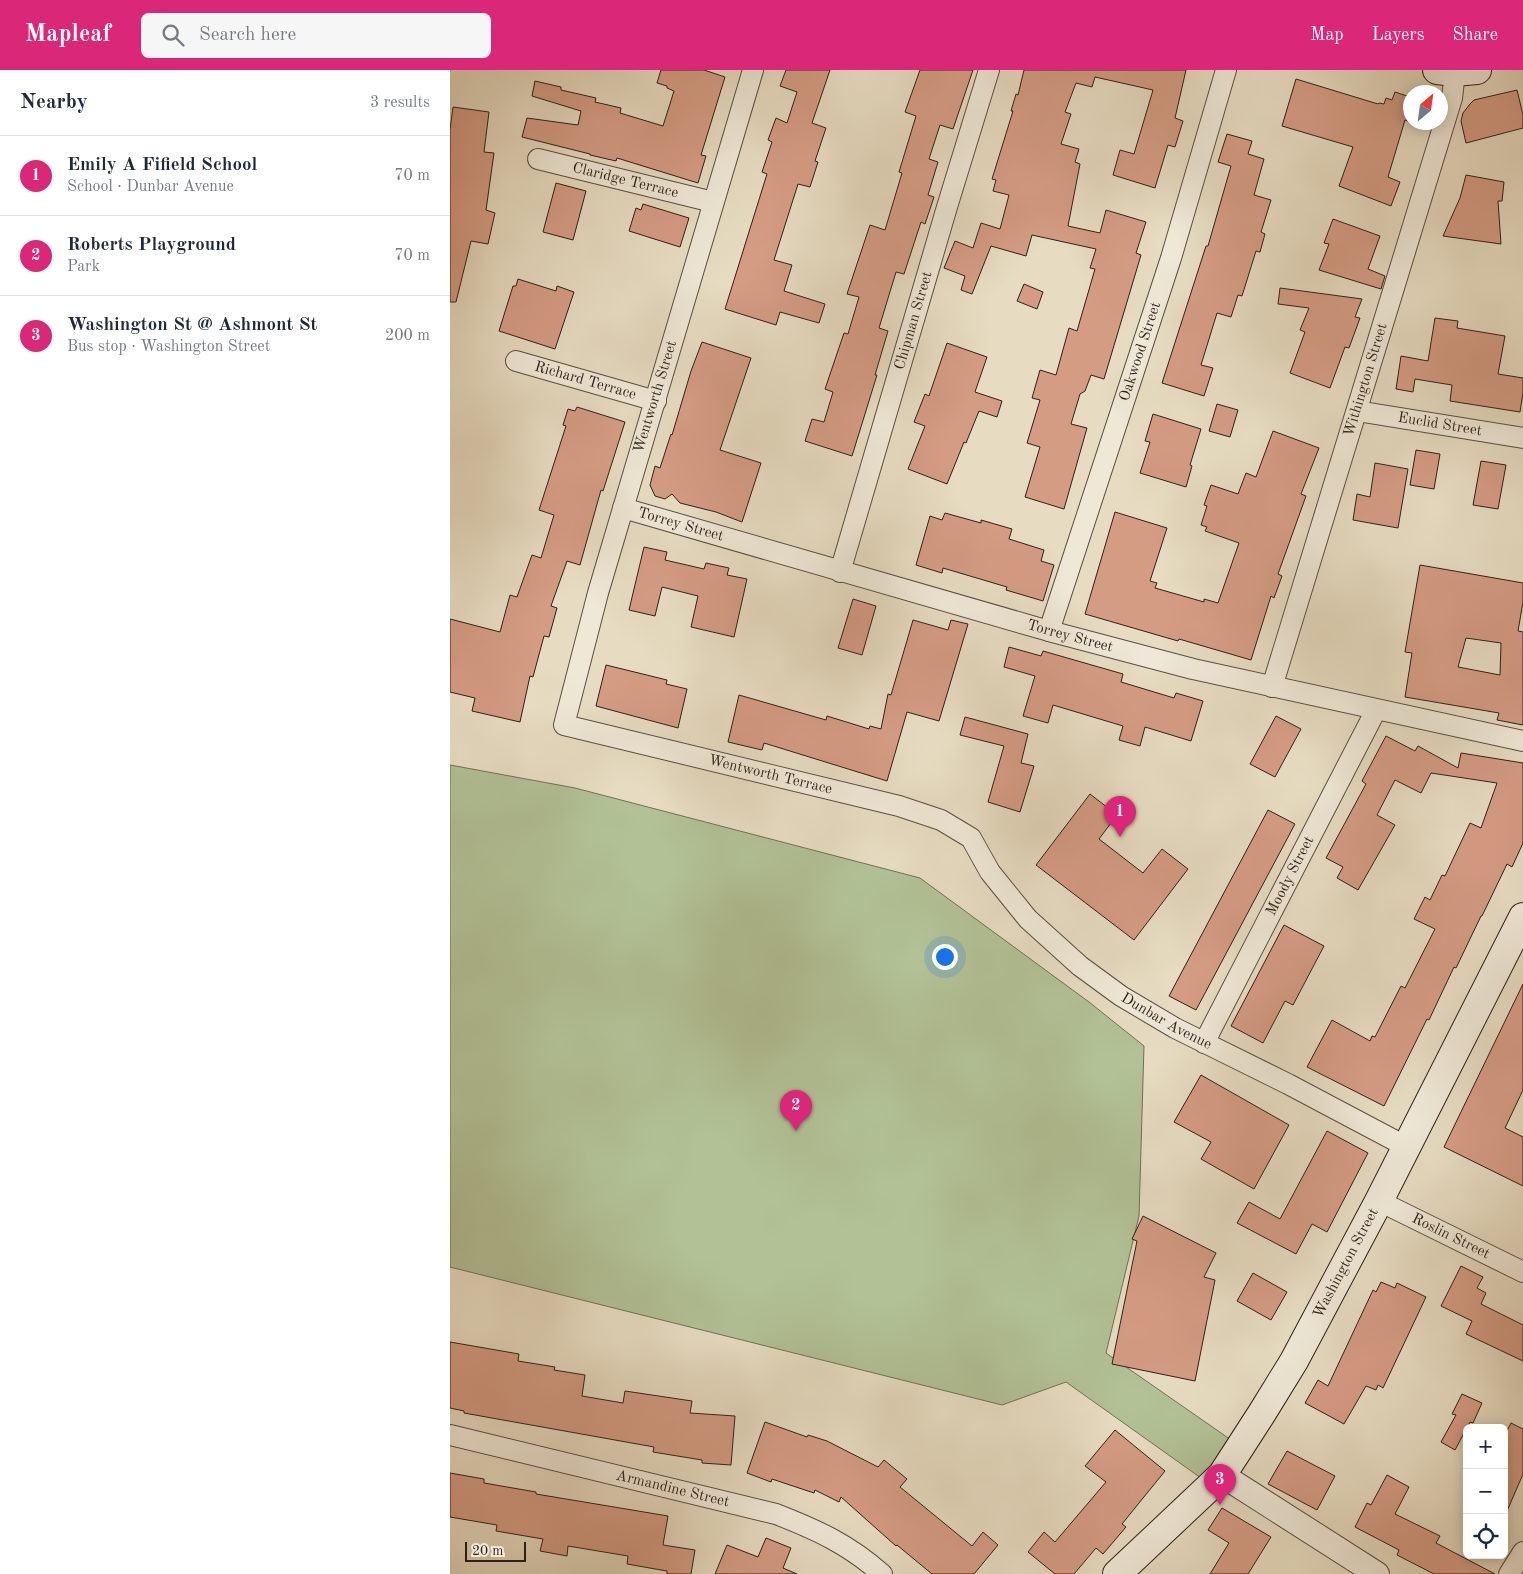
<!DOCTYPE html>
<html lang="en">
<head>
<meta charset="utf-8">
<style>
  body { margin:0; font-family:"Old Standard TT",serif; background:#f6f6f7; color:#1f2937 }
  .controls { position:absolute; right:15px; bottom:15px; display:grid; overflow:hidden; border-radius:8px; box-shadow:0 2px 12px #0003 }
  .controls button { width:45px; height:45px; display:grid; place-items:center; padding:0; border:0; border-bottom:1px solid #e0e1e3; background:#fff; color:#1f2937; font:25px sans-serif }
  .compass { position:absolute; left:953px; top:15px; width:45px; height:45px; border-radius:50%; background:#fff; box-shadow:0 2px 12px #0003; rotate:29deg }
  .scale { position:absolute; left:15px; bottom:12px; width:61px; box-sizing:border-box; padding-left:5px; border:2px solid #2e1f18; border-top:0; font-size:14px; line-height:18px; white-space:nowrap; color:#2e1f18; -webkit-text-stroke:4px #efe8d7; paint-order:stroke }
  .you { position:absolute; left:494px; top:886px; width:18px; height:18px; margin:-12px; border:4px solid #fff; border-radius:50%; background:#1a73e8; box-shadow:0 0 0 8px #1a73e833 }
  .badge { display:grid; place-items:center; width:32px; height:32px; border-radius:50%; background:#db2777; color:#fff; font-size:16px; font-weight:700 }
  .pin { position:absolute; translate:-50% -41px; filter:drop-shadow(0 1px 2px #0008) }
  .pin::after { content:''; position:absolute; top:26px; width:18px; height:15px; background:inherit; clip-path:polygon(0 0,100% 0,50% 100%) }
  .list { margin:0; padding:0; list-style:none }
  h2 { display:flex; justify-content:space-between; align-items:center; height:65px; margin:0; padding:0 20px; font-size:21px }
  h2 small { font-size:16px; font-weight:400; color:#747a83 }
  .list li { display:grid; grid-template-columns:32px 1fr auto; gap:15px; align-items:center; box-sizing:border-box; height:80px; padding:0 20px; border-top:1px solid #e0e1e3 }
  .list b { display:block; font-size:19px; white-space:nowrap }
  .list p { margin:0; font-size:16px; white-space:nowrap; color:#747a83 }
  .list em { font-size:16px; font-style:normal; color:#747a83 }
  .icon { flex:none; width:28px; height:28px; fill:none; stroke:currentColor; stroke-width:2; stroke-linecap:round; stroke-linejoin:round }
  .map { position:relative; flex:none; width:1073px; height:1504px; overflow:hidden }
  header { display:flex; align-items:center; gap:30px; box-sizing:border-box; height:70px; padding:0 25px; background:#db2777; color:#fff }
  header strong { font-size:24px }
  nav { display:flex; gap:28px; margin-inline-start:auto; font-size:18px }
  .search { width:350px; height:45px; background:#f6f6f7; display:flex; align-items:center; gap:12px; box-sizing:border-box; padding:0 18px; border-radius:8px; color:#747a83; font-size:19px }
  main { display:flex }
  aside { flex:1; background:#fff }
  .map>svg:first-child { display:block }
  .green { fill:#b2c196; stroke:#707057 }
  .building { fill:#d59c84; stroke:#2e1f18; fill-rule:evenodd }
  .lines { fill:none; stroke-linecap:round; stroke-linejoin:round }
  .minor-casing { stroke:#5c4e42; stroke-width:22 }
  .tertiary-casing { stroke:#5c4e42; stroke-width:26 }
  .secondary-casing { stroke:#2e1f18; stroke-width:30 }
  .minor { stroke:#efe8d7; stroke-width:20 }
  .tertiary { stroke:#efe8d7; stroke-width:24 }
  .secondary { stroke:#efe8d7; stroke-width:28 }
  .labels { text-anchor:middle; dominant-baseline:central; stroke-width:4; stroke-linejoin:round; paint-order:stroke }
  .street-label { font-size:15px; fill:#2e1f18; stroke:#efe8d7 }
</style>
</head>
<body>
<header>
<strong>Mapleaf</strong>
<div class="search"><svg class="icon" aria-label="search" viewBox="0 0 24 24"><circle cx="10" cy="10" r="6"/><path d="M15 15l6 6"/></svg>Search here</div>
<nav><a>Map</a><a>Layers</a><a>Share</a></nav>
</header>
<main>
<aside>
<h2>Nearby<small>3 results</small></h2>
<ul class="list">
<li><span class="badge">1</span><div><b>Emily A Fifield School</b><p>School · Dunbar Avenue</p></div><em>70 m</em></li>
<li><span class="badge">2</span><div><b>Roberts Playground</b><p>Park</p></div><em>70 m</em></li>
<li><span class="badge">3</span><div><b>Washington St @ Ashmont St</b><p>Bus stop · Washington Street</p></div><em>200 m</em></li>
</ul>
</aside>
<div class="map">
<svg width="1073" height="1504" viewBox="0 0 1073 1504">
  <rect width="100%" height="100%" fill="#e7dcc2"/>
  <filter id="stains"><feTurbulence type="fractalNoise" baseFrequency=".004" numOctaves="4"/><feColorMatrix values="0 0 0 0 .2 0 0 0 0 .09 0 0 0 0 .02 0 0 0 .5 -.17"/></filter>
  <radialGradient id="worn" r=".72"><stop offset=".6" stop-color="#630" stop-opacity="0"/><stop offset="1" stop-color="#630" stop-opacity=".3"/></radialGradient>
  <!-- green -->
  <polygon class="green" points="0,695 125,718 470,808 639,932 694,976 689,1146 656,1283 784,1372 758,1413 616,1312 552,1335 0,1197"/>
  <!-- building -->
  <g class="building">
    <polygon points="211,0 254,0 275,7 251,85 256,86 248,113 167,88 166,91 140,85 140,84 72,67 77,48 128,55 131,41 82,26 85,11 111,17 111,20 146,28 145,32 171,38 170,43 213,56 224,21 217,18 217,16 207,13"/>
    <polygon points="336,0 380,0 362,53 376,58 365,91 368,92 360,117 348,114 324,190 342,195 334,221 375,234 369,253 330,242 326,255 275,239 317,104 312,102 322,72 318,70 326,48 337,53 347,22 330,16"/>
    <polygon points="470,0 523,0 503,59 490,55 479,89 488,92 478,125 484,127 475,154 471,152 454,204 446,202 429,258 438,261 425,305 427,305 402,386 355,371 362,349 374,352 383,322 375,319 394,263 398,264 409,227 397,224 420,155 435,160 452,103 449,102 466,46 455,42"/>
    <polygon points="574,0 736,0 725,48 733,51 725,77 718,75 705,118 663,105 670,80 684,84 703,20 645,7 642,17 626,13 615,42 621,44 611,74 629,79 625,92 630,94 618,156 650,163 656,140 696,152 686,183 691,185 654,309 641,305 635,321 630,324 621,354 637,358 614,439 575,427 590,377 577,373 590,330 582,328 590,300 606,305 619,258 627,261 645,199 640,198 646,179 582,165 576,186 541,176 522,224 511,220 515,206 494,198 505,171 523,178 531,153 550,159 559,125 543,121 546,110 542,109 563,41 561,41 566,24 568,25"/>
    <polygon points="846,9 928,34 929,33 934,34 936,28 942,30 945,22 960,27 960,52 955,50 938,107 950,112 941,136 889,116 903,77 832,56"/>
    <polygon points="1067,20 1073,45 1073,58 1016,73 1011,51 1013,43 1020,34 1024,30"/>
    <polygon points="3,37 39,42 34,82 44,83 36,140 45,143 38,174 21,171 6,232 0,232 0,60"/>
    <polygon points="777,64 802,71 798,84 814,89 804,125 821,130 811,162 815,164 810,182 806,181 792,226 788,225 781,247 767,243 751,295 763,298 754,326 712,313 756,176 758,176 781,96 768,92"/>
    <polygon points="1016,105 1054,112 1052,131 1048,131 1051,174 993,166 1010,128"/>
    <polygon points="106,113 136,121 123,170 93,162"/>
    <polygon points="193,134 239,148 230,177 179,161 186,138 191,140"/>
    <polygon points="883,149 930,166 918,199 935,206 931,219 869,200 879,174 874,173"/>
    <polygon points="68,209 106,221 107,216 124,222 105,279 49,261 63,216 66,216"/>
    <polygon points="574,214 593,222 587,239 567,231"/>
    <polygon points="830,218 912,229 905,247 910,248 899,278 895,277 880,318 840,303 855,262 850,260 859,238 828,234"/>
    <polygon points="985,248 1008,251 1007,258 1055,266 1048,304 1073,308 1073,323 1070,342 1000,331 1002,315 965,309 963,322 946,319 951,286 978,291"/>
    <polygon points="252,272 301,288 270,380 311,393 292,452 266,442 230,433 222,424 215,429 205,426 200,415 205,396 210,398 221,364 222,365 241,301"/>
    <polygon points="497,273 537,287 525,322 552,331 547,347 529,341 516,373 514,372 497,414 458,399 475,356 464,352 475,324 479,326"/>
    <polygon points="767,334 788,340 780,367 759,361"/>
    <polygon points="127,337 175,352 153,421 151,420 130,495 117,491 101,536 107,538 99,567 94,566 83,607 80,606 70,652 22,641 25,628 0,622 0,549 50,562 60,525 67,527 82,485 91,488 104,445 89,440 116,356 113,355 118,339 125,341"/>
    <polygon points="703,344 751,359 740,395 742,396 736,417 690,403 700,372 695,371"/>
    <polygon points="823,361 869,378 851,424 856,426 828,504 832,506 824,528 821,526 801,590 729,569 728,571 635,544 665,442 717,458 700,511 707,513 705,518 754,532 754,529 768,533 789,473 755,461 757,457 751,455 757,436 754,435 761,415 788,424 796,403 806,407"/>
    <polygon points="966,380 990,384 984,419 960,415"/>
    <polygon points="1031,391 1056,395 1048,439 1023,435"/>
    <polygon points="925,393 958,399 948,458 903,450 907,424 920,427"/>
    <polygon points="495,443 531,453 531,450 562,459 559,469 594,480 591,491 604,495 593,531 556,520 557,517 493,498 492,503 466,495 480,446 492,450"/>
    <polygon points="194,477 217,482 215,490 254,499 256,493 279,498 277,505 297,509 284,567 241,557 248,526 212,517 205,546 179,540"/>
    <path d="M970 495 1073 513V532L1068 561 1073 562V655L1047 650 1049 643 955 627 962 583 955 582ZM1016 568 1051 573 1050 605 1008 597Z"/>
    <polygon points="403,529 426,536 412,585 388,578"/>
    <polygon points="463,550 498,560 501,550 518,554 489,651 457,642 437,711 314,673 312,680 278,672 289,625 376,650 377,646 419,659 420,656 431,659 438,624 441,625"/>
    <polygon points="559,577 591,586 593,581 673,604 671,612 724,628 726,623 753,631 741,671 695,657 690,676 669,670 673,656 603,635 598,653 573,646 585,606 554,597"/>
    <polygon points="156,595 217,610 216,614 237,619 228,658 146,636"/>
    <polygon points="826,646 851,659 825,707 800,694"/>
    <polygon points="515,647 578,664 571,693 584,696 570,742 538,732 554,676 510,665"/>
    <polygon points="936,666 965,681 968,676 1008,698 1011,683 1073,693 1073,773 1062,797 1057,794 1032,846 1031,846 1006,898 1004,897 979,950 977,949 934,1036 857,997 882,950 920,971 922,966 925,967 951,916 955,918 985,859 964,849 975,827 980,830 992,805 995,806 1020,753 1031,758 1047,713 981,703 971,723 945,710 927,745 945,755 908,820 887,808 893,797 876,788 916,714 912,711"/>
    <polygon points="640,724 667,745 649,769 693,803 712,779 738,799 684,870 586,795"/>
    <polygon points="818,740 845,754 746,940 719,926"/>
    <polygon points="834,855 874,876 843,935 835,931 813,973 781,956"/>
    <polygon points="1073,914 1073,1020 1055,1058 1073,1067 1073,1116 994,1077"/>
    <polygon points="751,1005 839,1055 804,1119 751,1089 761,1072 724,1052"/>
    <polygon points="877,1061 918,1083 877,1162 862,1154 846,1184 787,1153 799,1132 830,1149"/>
    <polygon points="693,1146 766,1183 754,1207 765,1210 745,1311 662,1294 687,1171 682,1169"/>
    <polygon points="1011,1196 1033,1207 1027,1218 1036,1223 1031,1234 1073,1255 1073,1291 1016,1264 1022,1251 991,1236"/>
    <polygon points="803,1203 837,1222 821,1250 787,1231"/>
    <polygon points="931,1212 945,1218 947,1213 976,1227 933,1318 928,1315 926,1320 916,1316 894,1354 855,1333 868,1310 878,1316 923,1220 926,1222"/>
    <polygon points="0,1272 69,1284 68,1291 105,1297 104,1300 135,1305 132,1326 173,1333 175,1321 242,1331 240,1343 285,1346 281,1395 252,1393 252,1390 203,1382 204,1377 14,1343 14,1341 0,1338"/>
    <polygon points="1012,1324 1032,1333 1023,1353 1020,1352 1005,1380 991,1372 1006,1345 1002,1344"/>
    <polygon points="315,1352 357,1367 358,1365 377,1371 428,1397 434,1390 457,1409 450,1417 522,1476 533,1462 548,1475 524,1504 482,1504 447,1475 446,1476 391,1427 389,1432 365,1420 364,1423 322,1409 321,1412 297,1403"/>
    <polygon points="1061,1353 1073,1359 1073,1404 1054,1448 1054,1367"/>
    <polygon points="665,1360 715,1401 672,1454 676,1457 653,1484 646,1478 624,1504 605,1504 578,1482 594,1462 605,1472 656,1412 635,1396"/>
    <polygon points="837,1381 885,1406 867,1440 818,1414"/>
    <polygon points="0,1403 34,1409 34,1413 86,1422 86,1424 218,1446 213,1475 245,1480 241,1504 217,1504 217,1501 177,1494 178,1486 118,1476 117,1486 90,1481 93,1469 46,1461 47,1455 0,1447"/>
    <polygon points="937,1405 959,1417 945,1444 990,1466 986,1473 1045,1504 984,1504 947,1485 949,1480 905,1457 917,1433 921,1435"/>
    <polygon points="772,1438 821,1467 798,1504 760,1504 779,1473 758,1460"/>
    <polygon points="316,1468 341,1478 333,1498 347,1504 265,1504 277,1475 308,1487"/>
  </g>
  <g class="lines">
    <defs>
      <g id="minor">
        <path id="s1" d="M303 0 148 523 114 655 449 736 491 750 521 768 540 802 578 849 630 896 671 926 725 958 838 1014 957 1077"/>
        <path id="s2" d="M88 89 263 132"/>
        <path id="s3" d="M66 291 206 331"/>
        <path id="s4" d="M907 341 1073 368"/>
        <path id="s5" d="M173 438 599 561 743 599 1073 671"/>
        <path id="s6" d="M390 502 497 137 539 0"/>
        <path id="s7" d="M599 561 721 188 776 0"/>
        <path id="s8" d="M822 617 1002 28 1005 2"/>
        <path id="s9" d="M754 973 926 640"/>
        <path id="s10" d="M929 1131 1073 1202"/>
        <path id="s11" d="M0 1365 326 1444C367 1460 398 1474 432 1504"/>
        <polyline points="1059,1504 1073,1482"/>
      </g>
      <polyline id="tertiary" points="772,1405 927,1504"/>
      <g id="secondary">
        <polyline points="987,0 1005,2 1027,0"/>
        <path id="s12" d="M667 1504 772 1405 812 1343 844 1291 929 1131 1073 847"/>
      </g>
    </defs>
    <!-- minor casing -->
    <use href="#minor" class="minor-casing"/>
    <!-- tertiary casing -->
    <use href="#tertiary" class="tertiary-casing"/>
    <!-- secondary casing -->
    <use href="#secondary" class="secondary-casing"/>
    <!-- minor -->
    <use href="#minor" class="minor"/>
    <!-- tertiary -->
    <use href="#tertiary" class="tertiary"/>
    <!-- secondary -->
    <use href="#secondary" class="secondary"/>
  </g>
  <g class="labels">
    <!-- street labels -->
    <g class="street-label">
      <text stroke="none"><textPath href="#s2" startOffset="90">Claridge Terrace</textPath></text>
      <text stroke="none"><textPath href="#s6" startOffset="262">Chipman Street</textPath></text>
      <text stroke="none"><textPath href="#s7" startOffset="294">Oakwood Street</textPath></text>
      <text stroke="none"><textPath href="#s8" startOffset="321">Withington Street</textPath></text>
      <text stroke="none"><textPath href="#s3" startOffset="72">Richard Terrace</textPath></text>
      <text transform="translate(206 327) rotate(-73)">Wentworth Street</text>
      <text stroke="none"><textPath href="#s4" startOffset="84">Euclid Street</textPath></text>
      <text stroke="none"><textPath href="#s5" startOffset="60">Torrey Street</textPath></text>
      <text stroke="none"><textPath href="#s5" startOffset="465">Torrey Street</textPath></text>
      <text stroke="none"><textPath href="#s1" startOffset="894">Wentworth Terrace</textPath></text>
      <text stroke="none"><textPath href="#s9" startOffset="188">Moody Street</textPath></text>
      <text stroke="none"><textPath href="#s1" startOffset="1378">Dunbar Avenue</textPath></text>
      <text stroke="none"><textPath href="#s10" startOffset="80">Roslin Street</textPath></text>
      <text stroke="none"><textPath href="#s12" startOffset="390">Washington Street</textPath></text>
      <text stroke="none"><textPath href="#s11" startOffset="229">Armandine Street</textPath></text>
    </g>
  </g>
  <rect width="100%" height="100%" filter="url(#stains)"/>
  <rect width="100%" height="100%" fill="url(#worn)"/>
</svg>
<div class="controls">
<button>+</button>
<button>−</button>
<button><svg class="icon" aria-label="locate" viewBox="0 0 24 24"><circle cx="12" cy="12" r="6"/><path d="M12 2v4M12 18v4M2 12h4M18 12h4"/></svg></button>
</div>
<svg class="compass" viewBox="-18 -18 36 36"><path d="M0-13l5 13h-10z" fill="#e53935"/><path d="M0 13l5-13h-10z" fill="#747a83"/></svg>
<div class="scale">20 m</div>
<div class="you"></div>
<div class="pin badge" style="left:670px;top:767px">1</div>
<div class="pin badge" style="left:346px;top:1061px">2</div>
<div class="pin badge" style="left:770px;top:1435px">3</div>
</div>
</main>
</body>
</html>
